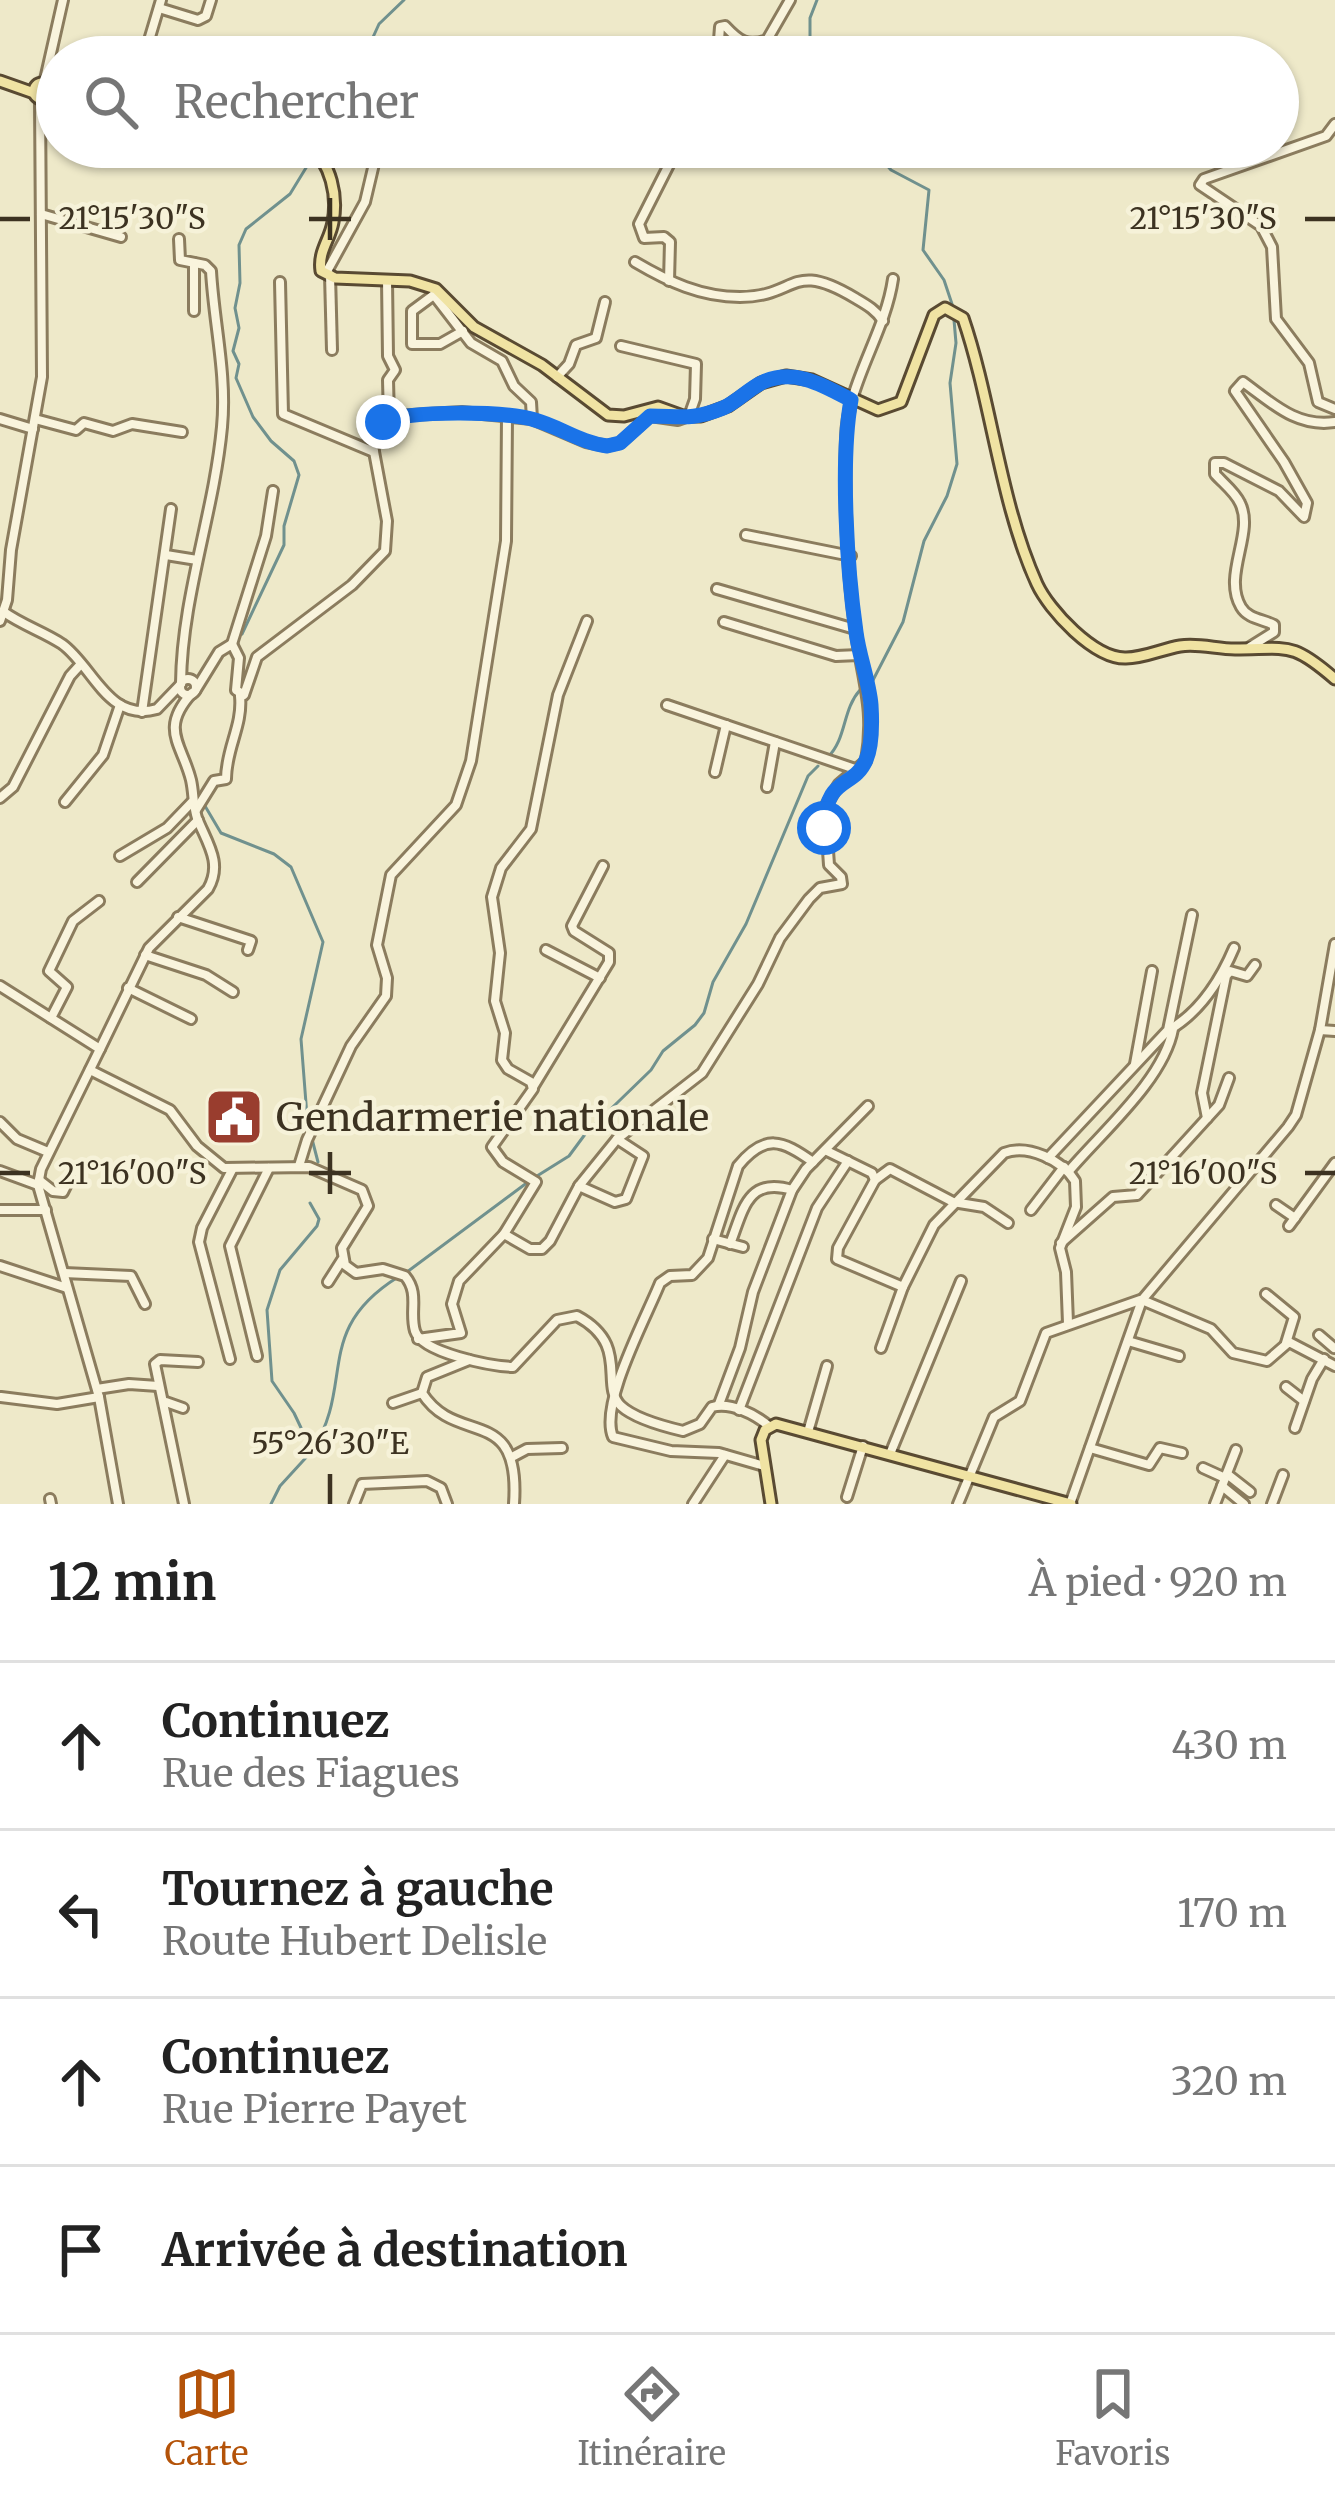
<!DOCTYPE html>
<html lang="fr">
<head>
<meta charset="utf-8">
<style>
  body { margin:0; font-family:Merriweather,serif; background:#f2f2f2; color:#222 }
  .stop { position:absolute; width:36px; height:36px; margin:-27px; border:9px solid #1a73e8; border-radius:50%; background:#fff }
  .stop.end { background:#1a73e8; border-color:#fff; box-shadow:0 3px 12px #0008 }
  .list { margin:0; padding:0; list-style:none }
  h2 { display:flex; justify-content:space-between; align-items:center; height:156px; margin:0; padding:0 48px; font-size:51px }
  h2 small { font-size:39px; font-weight:400; color:#767676 }
  .list li { display:grid; grid-template-columns:78px 1fr auto; gap:36px; align-items:center; box-sizing:border-box; height:168px; padding:0 48px; border-top:3px solid #e0e0e0 }
  .list b { display:block; font-size:45px; white-space:nowrap }
  .list p { margin:0; font-size:39px; white-space:nowrap; color:#767676 }
  .list em { font-size:39px; font-style:normal; color:#767676 }
  .icon { flex:none; width:66px; height:66px; fill:none; stroke:currentColor; stroke-width:2; stroke-linecap:round; stroke-linejoin:round }
  .map { position:relative; flex:none; width:1335px; height:1504px; overflow:hidden }
  .search { position:absolute; background:#fff; box-shadow:0 3px 9px #0004; left:36px; right:36px; top:36px; height:132px; display:flex; align-items:center; gap:30px; box-sizing:border-box; padding:0 42px; border-radius:66px; color:#767676; font-size:45px }
  .sheet { height:828px; background:#fff }
  nav { display:flex; justify-content:space-around; align-items:center; box-sizing:border-box; height:168px; border-top:3px solid #e0e0e0; background:#fff; font-size:33px; color:#767676 }
  nav a { display:grid; justify-items:center; gap:6px }
  nav .on { color:#b45309 }
  .map>svg:first-child { display:block }
  .lines { fill:none; stroke-linecap:round; stroke-linejoin:round }
  .stream { stroke:#70918e; stroke-width:3 }
  .minor-casing { stroke:#8b7c5e; stroke-width:14 }
  .major-casing { stroke:#594a32; stroke-width:15 }
  .minor { stroke:#f9f4dd; stroke-width:8 }
  .major { stroke:#f0e3a3; stroke-width:9 }
  .route { stroke:#1a73e8; stroke-width:15 }
  .ticks { fill:none; stroke:#3c3221; stroke-width:4.5 }
  .labels { text-anchor:middle; dominant-baseline:central; stroke-width:9; stroke-linejoin:round; paint-order:stroke }
  .poi-label { font-size:39px; fill:#3c3221; stroke:#f6f2d9; text-anchor:start }
  .ticks-label { font-size:30px; text-anchor:middle; fill:#3c3221; stroke:#f6f2d9; stroke-width:9; stroke-linejoin:round; paint-order:stroke }
</style>
</head>
<body>
<div class="map">
<svg width="1335" height="1504" viewBox="0 0 1335 1504">
  <rect width="100%" height="100%" fill="#eee9c9"/>
  <g class="lines">
    <!-- stream -->
    <g class="stream">
      <polyline points="817,0 810,18 810,42 824,57"/>
      <polyline points="364,57 379,24 404,0"/>
      <polyline points="871,147 891,170 929,190 923,250 944,280 952,304"/>
      <polyline points="242,634 284,545 284,526 299,475 294,461 271,441 253,417 236,378 239,364 233,351 239,328 235,308 240,283 239,245 246,229 290,194 312,158"/>
      <polyline points="871,684 903,622 924,541 947,496 957,464 950,383 956,343 954,320"/>
      <path d="M828 757C847 738 842 710 860 690"/>
      <polyline points="205,806 221,833 274,854 291,867 323,942 301,1039 308,1129"/>
      <polyline points="312,1139 318,1162"/>
      <polyline points="537,1176 569,1156 586,1133 651,1070 663,1051 695,1025 704,1013 713,982 746,924 808,776 818,766"/>
      <polyline points="407,1272 528,1182"/>
      <path d="M312 1451C356 1383 312 1331 398 1277"/>
      <polyline points="271,1504 280,1486 312,1451 294,1413 272,1381 267,1310 280,1270 317,1226 319,1219 310,1203"/>
    </g>
    <defs>
      <g id="minor">
        <polyline points="159,8 198,20 206,16 211,0"/>
        <polyline points="144,57 161,0"/>
        <path d="M733 57 719 40 720 27 725 26C739 41 747 47 767 40L790 0"/>
        <polyline points="44,84 63,0"/>
        <polyline points="1335,124 1326,136 1204,179 1200,185 1261,226 1272,247 1276,319 1309,363 1318,402 1335,409"/>
        <polyline points="41,214 121,237"/>
        <path d="M179 239 180 260 205 265 211 271C214 324 227 374 222 427 214 513 182 596 181 683"/>
        <path d="M635 262C669 282 701 297 740 297 798 297 790 259 855 298 867 305 876 310 883 321"/>
        <polyline points="194,263 194,311"/>
        <polyline points="326,273 365,202 378,147"/>
        <polyline points="330,275 332,350"/>
        <polyline points="387,280 388,356 395,370 388,380 389,419"/>
        <polyline points="669,281 670,242 664,237 644,238 639,224 678,147"/>
        <polyline points="280,282 283,414 374,452"/>
        <polyline points="435,294 412,311 412,344 440,344 463,331"/>
        <polyline points="434,295 471,343 502,361 514,386 531,402 532,419"/>
        <polyline points="557,377 569,364 576,345 596,338 605,302"/>
        <polyline points="0,419 33,429"/>
        <polyline points="35,419 76,430 84,423 113,431 132,424 182,432"/>
        <polyline points="746,535 851,556"/>
        <polyline points="166,555 197,560"/>
        <polyline points="717,589 855,629"/>
        <path d="M4 612C22 625 44 632 62 644 93 666 108 723 157 709L181 684"/>
        <polyline points="0,621 7,600 11,550 42,377 40,99"/>
        <polyline points="724,622 836,656 859,655"/>
        <polyline points="232,644 266,536 273,491"/>
        <path d="M1250 647 1274 632V625C1263 619 1248 619 1241 607 1222 575 1255 533 1240 503 1235 492 1223 483 1215 474V463H1224L1279 491 1304 517 1307 503 1284 462 1235 391 1243 382C1272 403 1297 428 1335 422"/>
        <circle cx="188" cy="687" r="8"/>
        <polyline points="195,691 219,652 232,644 239,658 236,690 244,695 257,657 352,585 385,551 387,521 372,441 377,427 396,416 462,412 532,419 586,442 607,446 620,443 650,416 678,420 689,416 695,399 696,364 621,346"/>
        <polyline points="667,705 858,770"/>
        <polyline points="142,712 171,509"/>
        <polyline points="715,772 726,725"/>
        <polyline points="767,787 775,742"/>
        <polyline points="0,798 13,787 70,676 80,665"/>
        <polyline points="65,802 103,755 120,705"/>
        <path d="M196 810 214 781 226 779C226 748 243 726 240 696"/>
        <polyline points="120,856 167,828 192,802"/>
        <polyline points="137,882 198,820"/>
        <polyline points="178,917 251,941 248,950"/>
        <polyline points="546,950 600,978"/>
        <polyline points="145,955 206,975 233,992"/>
        <polyline points="0,986 100,1049 41,1169 38,1185 99,1397 118,1504"/>
        <polyline points="128,988 191,1019"/>
        <polyline points="51,1018 67,987 49,971 73,921 99,901"/>
        <path d="M1169 1030C1200 1012 1220 981 1234 948"/>
        <polyline points="1320,1030 1335,944"/>
        <path d="M100 1049 149 948 208 889C223 863 207 843 197 818 193 806 194 793 191 780 182 744 159 729 192 693"/>
        <polyline points="1135,1064 1152,971"/>
        <path d="M90 1070 170 1110 197 1146 224 1168 309 1167 362 1190 368 1206 342 1248 345 1265 356 1273 383 1269 405 1276C420 1294 409 1311 415 1331 422 1353 491 1366 513 1367L557 1320 577 1316C631 1345 599 1385 621 1406 634 1418 666 1427 683 1431L700 1424 712 1407C731 1402 755 1414 770 1427"/>
        <polyline points="533,1087 609,962 609,953 574,931 572,926 603,866"/>
        <polyline points="1207,1118 1202,1093 1226,976 1230,971 1247,976 1255,965"/>
        <polyline points="0,1122 17,1139 48,1152"/>
        <polyline points="827,1151 872,1173 875,1180 838,1248 837,1259 903,1287"/>
        <polyline points="1048,1158 1168,1030 1192,915"/>
        <polyline points="299,1166 307,1140 351,1046 386,996 387,978 377,945 391,875 456,805 471,761 506,541 507,417"/>
        <polyline points="0,1171 38,1185"/>
        <path d="M1069 1171C1103 1131 1164 1079 1173 1029"/>
        <polyline points="39,1180 53,1191 63,1192 75,1168"/>
        <polyline points="875,1180 890,1169 953,1202 984,1207 1008,1223"/>
        <polyline points="579,1186 615,1202 626,1199 643,1156 617,1139"/>
        <polyline points="1276,1205 1295,1218"/>
        <polyline points="0,1210 46,1210"/>
        <polyline points="1031,1210 1064,1167"/>
        <polyline points="1289,1226 1335,1163"/>
        <polyline points="504,1234 536,1182 503,1162 492,1147 533,1089 531,1082 508,1069 502,1060 505,1033 495,1001 500,953 492,897 501,868 531,829 558,695 587,621"/>
        <polyline points="713,1239 743,1247"/>
        <polyline points="1061,1243 1113,1197 1137,1195 1219,1105 1229,1078"/>
        <path d="M730 1244C743 1211 747 1176 792 1190"/>
        <polyline points="0,1266 67,1288"/>
        <polyline points="64,1273 131,1276 145,1304"/>
        <polyline points="328,1282 342,1260"/>
        <polyline points="1266,1294 1294,1317 1286,1343"/>
        <polyline points="1142,1300 1211,1329 1233,1353 1267,1361 1289,1342 1335,1366"/>
        <polyline points="1319,1335 1334,1348"/>
        <path d="M418 1339 461 1333 452 1304 459 1281 504 1234 530 1249H542L550 1241 579 1186 617 1139 702 1073 758 984 780 938 809 899 820 888 842 884 841 877 829 865 825 807 839 784 866 761C875 709 863 683 856 633 847 575 844 497 846 438 847 383 885 334 893 279"/>
        <polyline points="1128,1341 1179,1356"/>
        <path d="M881 1348 903 1287 934 1225 1004 1153C1028 1144 1062 1160 1075 1181L1076 1207 1060 1248 1066 1272 1068 1323"/>
        <polyline points="257,1356 230,1246 269,1168"/>
        <polyline points="230,1359 199,1242 202,1228 232,1170"/>
        <path d="M469 1360 427 1377 422 1393C457 1448 521 1402 514 1504"/>
        <polyline points="1286,1387 1304,1401"/>
        <polyline points="97,1389 129,1384 158,1386"/>
        <polyline points="1,1397 57,1404 99,1397"/>
        <polyline points="166,1402 183,1408"/>
        <polyline points="393,1403 422,1393"/>
        <polyline points="719,1404 740,1348 753,1292 792,1190 806,1169 868,1106"/>
        <polyline points="739,1410 817,1208 848,1161"/>
        <polyline points="1295,1428 1312,1379 1324,1359"/>
        <polyline points="808,1432 827,1366"/>
        <polyline points="1090,1448 1149,1465 1160,1448 1182,1453"/>
        <polyline points="890,1454 961,1281"/>
        <polyline points="512,1457 527,1449 562,1448"/>
        <path d="M764 1466 719 1453 671 1451 613 1437C599 1404 646 1318 660 1283L670 1276 692 1275 708 1258 738 1166C765 1133 782 1140 813 1162"/>
        <polyline points="1203,1468 1225,1478"/>
        <polyline points="1227,1474 1250,1492"/>
        <polyline points="1222,1486 1244,1504"/>
        <polyline points="847,1497 863,1446"/>
        <polyline points="50,1499 51,1504"/>
        <polyline points="184,1504 155,1364 160,1360 198,1362"/>
        <polyline points="354,1504 362,1484 427,1481 441,1488 447,1504"/>
        <polyline points="693,1504 725,1455"/>
        <polyline points="958,1504 994,1417 1020,1401 1046,1333 1140,1300"/>
        <polyline points="1070,1504 1142,1300 1288,1127 1296,1115 1320,1030 1335,1031"/>
        <polyline points="1215,1504 1236,1450"/>
        <polyline points="1272,1504 1283,1475"/>
      </g>
      <g id="major">
        <polyline points="0,81 34,93"/>
        <circle cx="42" cy="91" r="8"/>
        <polyline points="198,147 246,155 284,147"/>
        <path d="M310 147C331 163 338 196 333 222 330 240 318 251 321 271L335 278 410 281 436 289 474 327 542 365 608 415 624 416 658 407 683 416H701L728 406 761 383 786 376 812 380 878 410 901 402 934 315 945 308 963 318C992 403 1000 503 1037 584 1049 610 1094 659 1126 658 1144 658 1162 649 1180 646 1198 643 1217 649 1235 649 1289 649 1291 641 1335 679"/>
        <polyline points="771,1504 761,1440 765,1430 776,1424 1071,1504"/>
      </g>
    </defs>
    <!-- minor casing -->
    <use href="#minor" class="minor-casing"/>
    <!-- major casing -->
    <use href="#major" class="major-casing"/>
    <!-- minor -->
    <use href="#minor" class="minor"/>
    <!-- major -->
    <use href="#major" class="major"/>
  </g>
  <g class="lines">
    <!-- route -->
    <path class="route" d="M383 422C409 410 506 411 535 420 560 427 581 443 607 446L620 443 650 416C681 416 691 421 723 408 737 402 748 389 763 382 795 368 823 385 851 400 840 461 847 569 856 632 859 656 869 681 871 705 872 721 872 746 866 760 853 790 826 774 824 828"/>
  </g>
  <!-- ticks -->
  <path class="ticks" d="M330 198V240M0 219H30M309 219H351M1305 219H1335M330 1152V1194M0 1173H30M309 1173H351M1305 1173H1335M330 1474V1504"/>
  <!-- icons -->
  <defs>
    <symbol id="civic-square" viewBox="-11 -11 22 22"><rect x="-9" y="-9" width="18" height="18" rx="4" fill="#993d2e" stroke="#f6f2d9"/><path d="M-.6-6.5H3V-4.5H.6V-3L4-1V1h2V6H-6V1h2V-1L-.6-3ZM-1.2 2.5V6h2.4V2.5Z" fill="#fff"/></symbol>
  </defs>
  <g fill-rule="evenodd">
    <use href="#civic-square" x="201" y="1084" width="66" height="66"/>
  </g>
  <g class="labels">
    <!-- poi labels -->
    <g class="poi-label">
      <text x="276" y="1117">Gendarmerie nationale</text>
    </g>
  </g>
  <g class="ticks-label">
    <text x="132" y="229">21°15'30"S</text>
    <text x="1203" y="229">21°15'30"S</text>
    <text x="132" y="1184">21°16'00"S</text>
    <text x="1203" y="1184">21°16'00"S</text>
    <text x="330" y="1454">55°26'30"E</text>
  </g>
</svg>
<div class="stop" style="left:824px;top:828px"></div>
<div class="stop end" style="left:383px;top:422px"></div>
<div class="search"><svg class="icon" aria-label="search" viewBox="0 0 24 24"><circle cx="10" cy="10" r="6"/><path d="M15 15l6 6"/></svg>Rechercher</div>
</div>
<section class="sheet">
<h2>12 min<small>À pied · 920 m</small></h2>
<ul class="list">
<li><svg class="icon" aria-label="ahead" viewBox="0 0 24 24"><path d="M12 20V5M6 11l6-6 6 6"/></svg><div><b>Continuez</b><p>Rue des Fiagues</p></div><em>430 m</em></li>
<li><svg class="icon" aria-label="left" viewBox="0 0 24 24"><path d="M17 20v-9H6M10 6l-5 5 5 5"/></svg><div><b>Tournez à gauche</b><p>Route Hubert Delisle</p></div><em>170 m</em></li>
<li><svg class="icon" aria-label="ahead" viewBox="0 0 24 24"><path d="M12 20V5M6 11l6-6 6 6"/></svg><div><b>Continuez</b><p>Rue Pierre Payet</p></div><em>320 m</em></li>
<li><svg class="icon" aria-label="arrive" viewBox="0 0 24 24"><path d="M6 21V4h12l-3 4 3 4H6"/></svg><div><b>Arrivée à destination</b></div></li>
</ul>
</section>
<nav>
<a class="on"><svg class="icon" aria-label="map" viewBox="0 0 24 24"><path d="M3 6l6-2 6 2 6-2v14l-6 2-6-2-6 2zM9 4v14M15 6v14"/></svg>Carte</a>
<a><svg class="icon" aria-label="directions" viewBox="0 0 24 24"><path d="M12 3l9 9-9 9-9-9zM9 14v-3h6M13 9l2 2-2 2"/></svg>Itinéraire</a>
<a><svg class="icon" aria-label="saved" viewBox="0 0 24 24"><path d="M7 4h10v16l-5-4-5 4z"/></svg>Favoris</a>
</nav>
</body>
</html>
